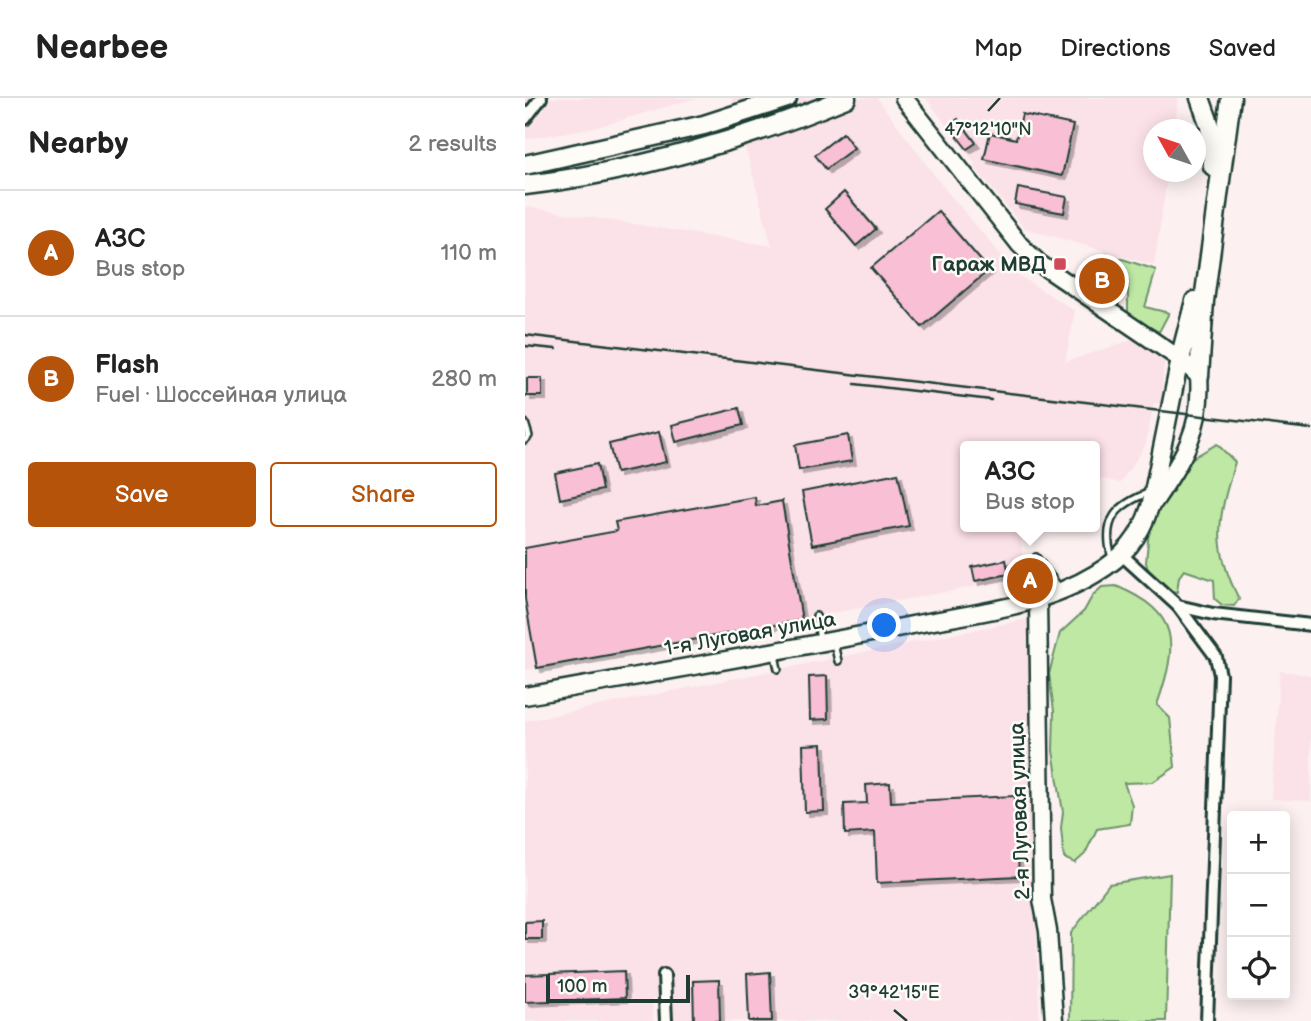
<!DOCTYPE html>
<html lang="en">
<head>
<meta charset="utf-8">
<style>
  body { margin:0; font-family:"Balsamiq Sans",sans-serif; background:#f2f2f2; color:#222 }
  .controls { position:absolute; right:21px; bottom:21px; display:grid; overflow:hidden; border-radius:7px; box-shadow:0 4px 18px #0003 }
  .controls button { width:63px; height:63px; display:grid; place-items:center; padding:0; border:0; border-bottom:2px solid #e0e0e0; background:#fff; color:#222; font:35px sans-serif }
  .compass { position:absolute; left:618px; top:21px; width:63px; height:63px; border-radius:50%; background:#fff; box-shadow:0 4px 18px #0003; rotate:310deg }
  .scale { position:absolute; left:21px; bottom:18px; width:144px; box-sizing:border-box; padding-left:7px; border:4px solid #1f3d34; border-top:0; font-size:19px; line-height:24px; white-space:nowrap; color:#1f3d34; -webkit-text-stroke:5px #fdfcf7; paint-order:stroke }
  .you { position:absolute; left:360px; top:528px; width:24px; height:24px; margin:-18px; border:5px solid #fff; border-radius:50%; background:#1a73e8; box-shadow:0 0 0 10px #1a73e833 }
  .badge { display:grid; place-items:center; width:46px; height:46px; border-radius:50%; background:#b45309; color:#fff; font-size:23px; font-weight:700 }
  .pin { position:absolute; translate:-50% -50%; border:4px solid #fff; box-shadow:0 2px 7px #0006 }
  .popup { position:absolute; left:435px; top:343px; width:140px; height:91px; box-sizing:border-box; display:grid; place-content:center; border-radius:7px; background:#fff; filter:drop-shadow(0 2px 5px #0005); font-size:23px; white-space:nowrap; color:#767676 }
  .popup b { font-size:26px; color:#222 }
  .popup::after { content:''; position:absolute; left:50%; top:100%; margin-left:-14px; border:14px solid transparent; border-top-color:#fff }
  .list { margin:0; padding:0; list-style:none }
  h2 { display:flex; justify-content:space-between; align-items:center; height:91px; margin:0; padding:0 28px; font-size:30px }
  h2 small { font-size:23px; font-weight:400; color:#767676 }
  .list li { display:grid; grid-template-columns:46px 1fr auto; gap:21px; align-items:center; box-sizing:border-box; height:126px; padding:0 28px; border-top:2px solid #e0e0e0 }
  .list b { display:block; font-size:26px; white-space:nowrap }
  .list p { margin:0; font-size:23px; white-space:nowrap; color:#767676 }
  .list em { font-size:23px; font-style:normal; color:#767676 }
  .actions { display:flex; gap:14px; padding:21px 28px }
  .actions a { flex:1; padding:16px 0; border:2px solid #b45309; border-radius:7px; text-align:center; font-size:24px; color:#b45309 }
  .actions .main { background:#b45309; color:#fff }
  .icon { flex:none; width:38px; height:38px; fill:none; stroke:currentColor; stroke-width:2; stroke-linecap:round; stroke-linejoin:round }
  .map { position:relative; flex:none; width:786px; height:923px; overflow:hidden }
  header { display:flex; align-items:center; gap:42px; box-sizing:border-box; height:98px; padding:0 35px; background:#fff; border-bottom:2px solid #e0e0e0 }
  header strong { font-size:33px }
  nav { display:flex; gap:38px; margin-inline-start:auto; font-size:24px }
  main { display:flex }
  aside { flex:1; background:#fff }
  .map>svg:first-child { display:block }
  .built { fill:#fbe1e8 }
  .green { fill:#bee8a4; stroke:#6e926c; stroke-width:2 }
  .building { fill:#f8bfd5; stroke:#1f3d34; stroke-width:2; filter:url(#shadow) }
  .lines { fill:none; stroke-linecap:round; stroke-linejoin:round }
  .service-casing { stroke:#1f3d34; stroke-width:10 }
  .minor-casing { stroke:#1f3d34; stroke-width:16 }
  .secondary-casing { stroke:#1f3d34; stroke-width:21 }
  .primary-casing { stroke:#1f3d34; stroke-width:23 }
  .service { stroke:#fdfcf7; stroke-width:5 }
  .minor { stroke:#fdfcf7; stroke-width:10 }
  .secondary { stroke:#fdfcf7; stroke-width:16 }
  .primary { stroke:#fdfcf7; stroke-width:18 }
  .rail { stroke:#1f3d34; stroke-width:2.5 }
  .ticks { fill:none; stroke:#1f3d34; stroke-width:2.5 }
  .poi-dot { fill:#d1495b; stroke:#fdfcf7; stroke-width:2.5 }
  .labels { text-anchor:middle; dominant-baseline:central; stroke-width:5; stroke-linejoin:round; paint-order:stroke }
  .poi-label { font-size:21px; font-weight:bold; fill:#1f3d34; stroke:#fdfcf7; text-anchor:end }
  .street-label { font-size:21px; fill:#1f3d34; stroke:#fdfcf7 }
  .ticks-label { font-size:18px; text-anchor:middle; fill:#1f3d34; stroke:#fdfcf7; stroke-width:5; stroke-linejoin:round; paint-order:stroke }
</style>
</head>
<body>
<header>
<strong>Nearbee</strong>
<nav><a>Map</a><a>Directions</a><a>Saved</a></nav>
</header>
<main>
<aside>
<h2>Nearby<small>2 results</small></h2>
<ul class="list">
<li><span class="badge">A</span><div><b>АЗС</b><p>Bus stop</p></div><em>110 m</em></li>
<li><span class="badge">B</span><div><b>Flash</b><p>Fuel · Шоссейная улица</p></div><em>280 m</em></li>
</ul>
<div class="actions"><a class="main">Save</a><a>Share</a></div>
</aside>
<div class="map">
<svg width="786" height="923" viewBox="0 0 786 923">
  <defs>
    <filter id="shadow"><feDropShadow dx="4" dy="4" stdDeviation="0" flood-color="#0004"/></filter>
  </defs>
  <rect width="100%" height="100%" fill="#fcf0f0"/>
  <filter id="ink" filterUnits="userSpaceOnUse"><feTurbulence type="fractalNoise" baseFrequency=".0143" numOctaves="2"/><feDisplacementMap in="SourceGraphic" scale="14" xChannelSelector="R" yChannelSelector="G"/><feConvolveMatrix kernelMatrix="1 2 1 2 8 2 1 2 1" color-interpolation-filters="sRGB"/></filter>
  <g filter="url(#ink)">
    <!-- built -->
    <g class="built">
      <polygon points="0,0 24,0 4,36 26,0 171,0 72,29 0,41"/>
      <polygon points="207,0 352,0 419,90 493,177 550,213 540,264 610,241 639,263 636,306 629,305 620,348 595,385 570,379 570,348 440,348 440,429 495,429 498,469 494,470 496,480 0,572 0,109 247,148"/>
      <polygon points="401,0 653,0 649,31 628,32 628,74 643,74 629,167 499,130 448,67 451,66"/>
      <polygon points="503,521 514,923 149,923 149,900 127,901 128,923 0,923 0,623"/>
      <polygon points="755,573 786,577 786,703 746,701"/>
    </g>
    <!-- green -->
    <g class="green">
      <polygon points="582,156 631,172 620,209 644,215 634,234 603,218 603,182 572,161"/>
      <path d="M692 346 710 364C693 420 686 447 714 501L709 508 697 507 690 501 689 482 659 472 654 479 652 494 642 492 626 481 621 465 625 420 666 361Z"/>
      <path d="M591 488C656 515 653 546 632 607L645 620 650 669 628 684 599 685 607 707 605 726 572 731 560 756 550 765 539 760 536 730 538 714 528 653 529 613 524 576 535 535 559 513 568 497 577 489Z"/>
      <polygon points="645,776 641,923 545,923 546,835 584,786"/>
    </g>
    <!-- building -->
    <g class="building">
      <polygon points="497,16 548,27 537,78 459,61 465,35 491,41"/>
      <polygon points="433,21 451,45 442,51 424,28"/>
      <polygon points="318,35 329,50 301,71 290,57"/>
      <polygon points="493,90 542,99 539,115 490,106"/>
      <polygon points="319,94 351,131 331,148 300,111"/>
      <polygon points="413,113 464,172 397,229 346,170"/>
      <rect x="2" y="280" width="15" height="18"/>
      <polygon points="214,310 218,327 151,344 147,327"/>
      <polygon points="134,334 141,364 91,375 84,346"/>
      <polygon points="323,337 327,363 274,372 270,347"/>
      <polygon points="72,366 77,392 35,401 30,375"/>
      <polygon points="373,375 384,428 287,447 277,394"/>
      <polygon points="230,399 231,408 257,403 277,522 12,570 0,501 0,450 92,433 90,424"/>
      <polygon points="481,462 484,476 450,483 447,469"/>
      <polygon points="302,578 303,621 285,622 284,579"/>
      <polygon points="297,646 299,713 280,714 278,647"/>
      <polygon points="365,685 366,704 490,698 494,778 352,785 350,734 320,736 319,706 342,705 341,687"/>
      <polygon points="17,823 17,841 0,841 0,824"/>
      <polygon points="99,873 100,900 0,904 0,877"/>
      <polygon points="245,874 247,923 224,923 222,876"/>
      <polygon points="194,882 195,923 169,923 168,883"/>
    </g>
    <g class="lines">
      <defs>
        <g id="service">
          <polyline points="547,186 567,174 590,191 589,213"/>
          <polyline points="0,325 4,338 0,342"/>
          <polyline points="511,459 534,489"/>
          <path d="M587 460C576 422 591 407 625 394"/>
          <polyline points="291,518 295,542"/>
          <polyline points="309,546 313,563"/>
          <polyline points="250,557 253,571"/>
        </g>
        <g id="minor">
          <polyline points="0,21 16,0"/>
          <polyline points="598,458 653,508 688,516 786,527"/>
          <polyline points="653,508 691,559 695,577 682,923"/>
          <polyline points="139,877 141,923"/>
        </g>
        <g id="secondary">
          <path d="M379 0 495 147 515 166 655 261 674 278C678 330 658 361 629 404"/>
          <polyline points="513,502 517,801 523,833 529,923"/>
          <path d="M0 598C129 575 258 553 387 527 448 515 516 509 570 476 599 459 615 440 625 409L655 261"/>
        </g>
        <g id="primary">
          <polyline points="675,0 685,28 688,68"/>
          <polyline points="0,67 179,27 262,0"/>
          <path d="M0 87C105 75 223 41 321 0"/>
          <polyline points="655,261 670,203"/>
          <polyline points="674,278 679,203 706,0"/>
        </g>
      </defs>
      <!-- service casing -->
      <use href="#service" class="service-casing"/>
      <!-- minor casing -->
      <use href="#minor" class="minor-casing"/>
      <!-- secondary casing -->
      <use href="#secondary" class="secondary-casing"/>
      <!-- primary casing -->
      <use href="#primary" class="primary-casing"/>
      <!-- service -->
      <use href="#service" class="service"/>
      <!-- minor -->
      <use href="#minor" class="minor"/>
      <!-- secondary -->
      <use href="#secondary" class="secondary"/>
      <!-- primary -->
      <use href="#primary" class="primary"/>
      <!-- rail -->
      <g class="rail">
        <polyline points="0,237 786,331"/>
        <polyline points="0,248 31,251"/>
        <polyline points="330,286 466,302"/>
      </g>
    </g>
  </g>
  <!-- ticks -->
  <path class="ticks" d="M463 13 475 0M369 912 382 923"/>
  <!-- markers -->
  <rect class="poi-dot" x="528" y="159" width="14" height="14" rx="3.5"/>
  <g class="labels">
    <!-- poi labels -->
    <g class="poi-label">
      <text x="521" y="166">Гараж МВД</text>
    </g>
    <!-- street labels -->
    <g class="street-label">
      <text transform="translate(225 536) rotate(-10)">1-я Луговая улица</text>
      <text transform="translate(495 713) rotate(-92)">2-я Луговая улица</text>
    </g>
  </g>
  <g class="ticks-label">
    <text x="463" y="37">47°12'10"N</text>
    <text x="369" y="900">39°42'15"E</text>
  </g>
</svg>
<div class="controls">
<button>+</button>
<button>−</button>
<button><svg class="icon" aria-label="locate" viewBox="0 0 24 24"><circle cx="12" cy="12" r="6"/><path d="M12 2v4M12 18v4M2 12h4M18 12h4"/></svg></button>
</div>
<svg class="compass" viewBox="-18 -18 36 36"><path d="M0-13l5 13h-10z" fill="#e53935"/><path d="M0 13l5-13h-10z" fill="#767676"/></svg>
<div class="scale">100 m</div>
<div class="you"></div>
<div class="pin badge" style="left:505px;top:483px">A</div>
<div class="popup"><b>АЗС</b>Bus stop</div>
<div class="pin badge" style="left:577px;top:183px">B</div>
</div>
</main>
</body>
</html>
